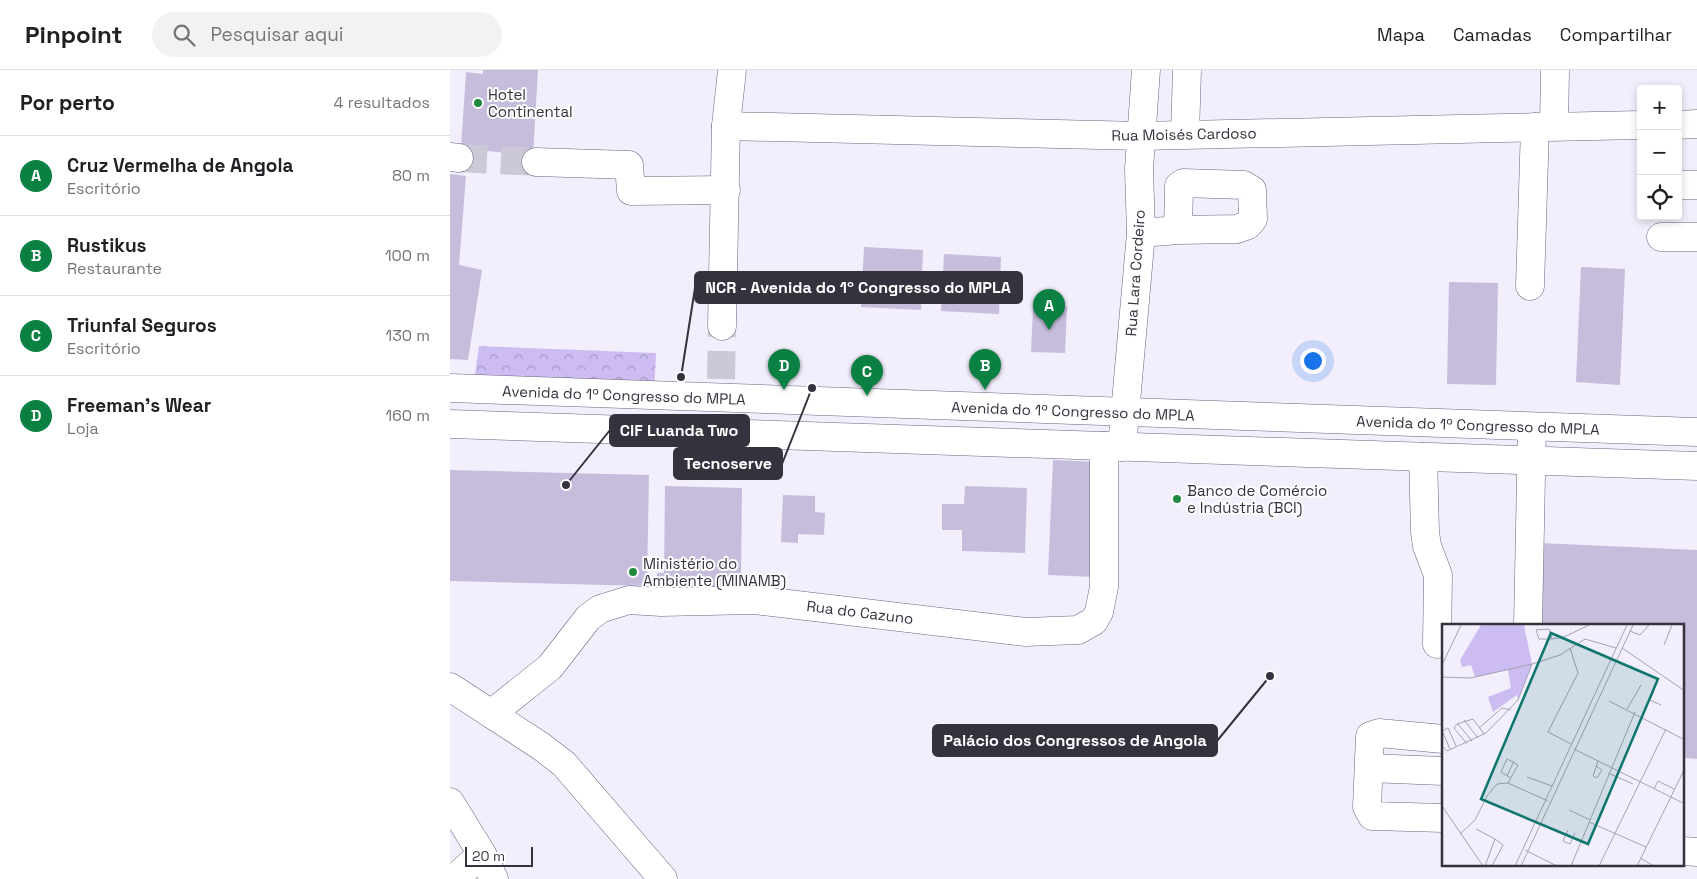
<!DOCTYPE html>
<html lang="pt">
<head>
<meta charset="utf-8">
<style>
  body { margin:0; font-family:"Space Grotesk",sans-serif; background:#f2f2f2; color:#202124 }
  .controls { position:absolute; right:15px; top:15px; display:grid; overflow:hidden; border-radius:5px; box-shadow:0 2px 8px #0003 }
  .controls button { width:45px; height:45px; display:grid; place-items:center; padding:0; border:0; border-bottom:1px solid #e0e0e0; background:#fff; color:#202124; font:25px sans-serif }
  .scale { position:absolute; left:15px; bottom:12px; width:68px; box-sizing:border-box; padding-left:5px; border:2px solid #35323e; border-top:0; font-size:14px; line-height:18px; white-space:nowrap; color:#35323e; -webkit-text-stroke:4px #fefefe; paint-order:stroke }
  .you { position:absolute; left:862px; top:290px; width:18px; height:18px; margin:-12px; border:4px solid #fff; border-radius:50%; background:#1a73e8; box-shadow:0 0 0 8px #1a73e833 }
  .badge { display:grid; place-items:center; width:32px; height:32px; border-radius:50%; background:#0b8043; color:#fff; font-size:16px; font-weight:700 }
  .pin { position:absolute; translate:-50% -41px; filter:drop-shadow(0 1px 2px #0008) }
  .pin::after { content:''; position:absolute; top:26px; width:18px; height:15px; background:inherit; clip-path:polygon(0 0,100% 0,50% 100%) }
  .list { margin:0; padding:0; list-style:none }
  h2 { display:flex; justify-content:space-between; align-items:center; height:65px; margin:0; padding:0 20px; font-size:21px }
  h2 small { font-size:16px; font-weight:400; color:#757577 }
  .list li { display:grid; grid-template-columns:32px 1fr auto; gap:15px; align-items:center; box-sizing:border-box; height:80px; padding:0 20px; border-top:1px solid #e0e0e0 }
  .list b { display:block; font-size:19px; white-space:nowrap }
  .list p { margin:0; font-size:16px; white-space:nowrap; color:#757577 }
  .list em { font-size:16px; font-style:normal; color:#757577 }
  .icon { flex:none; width:28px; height:28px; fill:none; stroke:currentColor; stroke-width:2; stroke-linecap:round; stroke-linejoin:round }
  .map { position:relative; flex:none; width:1247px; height:809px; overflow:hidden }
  header { display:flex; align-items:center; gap:30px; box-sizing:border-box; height:70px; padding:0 25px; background:#fff; border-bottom:1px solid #e0e0e0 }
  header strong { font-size:24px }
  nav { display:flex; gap:28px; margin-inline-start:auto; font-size:18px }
  .search { width:350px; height:45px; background:#f2f2f2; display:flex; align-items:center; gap:12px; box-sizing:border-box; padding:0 18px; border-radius:28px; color:#757577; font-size:19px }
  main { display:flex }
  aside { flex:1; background:#fff }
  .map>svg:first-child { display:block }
  .forest { fill:url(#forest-crowns) }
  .building { fill:#c6bddd }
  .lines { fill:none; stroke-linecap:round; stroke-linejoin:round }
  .minor-tunnel { stroke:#ccc8d6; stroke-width:28; stroke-dasharray:28 14; stroke-linecap:butt }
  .minor-casing { stroke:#6c6380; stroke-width:29 }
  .major-casing { stroke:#6c6380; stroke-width:29 }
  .minor { stroke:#fff; stroke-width:28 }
  .major { stroke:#fff; stroke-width:28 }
  .poi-dot { fill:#1f8940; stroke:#fefefe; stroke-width:2 }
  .labels { text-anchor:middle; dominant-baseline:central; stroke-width:4; stroke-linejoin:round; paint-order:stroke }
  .poi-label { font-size:15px; fill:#35323e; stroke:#fefefe; text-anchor:start }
  .street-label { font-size:15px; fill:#35323e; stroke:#fefefe }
  .inset-road { fill:none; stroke:#a6a3b0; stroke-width:1 }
  .view { fill:#0f766e; fill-opacity:0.15; stroke:#0f766e; stroke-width:2.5 }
  .inset-edge { fill:none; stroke:#35323e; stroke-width:2.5 }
  .leader { fill:none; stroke:#35323e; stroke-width:2 }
  .callout-dot { fill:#35323e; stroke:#fefefe; stroke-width:2 }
  .callout { fill:#35323e; stroke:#35323e; stroke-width:2 }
  .callout-label { font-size:16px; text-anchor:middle; font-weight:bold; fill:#fff }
</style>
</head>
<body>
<header>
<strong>Pinpoint</strong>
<div class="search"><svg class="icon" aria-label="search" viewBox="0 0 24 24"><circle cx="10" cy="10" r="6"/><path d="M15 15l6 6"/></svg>Pesquisar aqui</div>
<nav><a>Mapa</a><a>Camadas</a><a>Compartilhar</a></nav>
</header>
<main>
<aside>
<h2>Por perto<small>4 resultados</small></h2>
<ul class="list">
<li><span class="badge">A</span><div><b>Cruz Vermelha de Angola</b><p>Escritório</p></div><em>80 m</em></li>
<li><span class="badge">B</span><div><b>Rustikus</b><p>Restaurante</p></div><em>100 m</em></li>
<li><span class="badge">C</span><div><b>Triunfal Seguros</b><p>Escritório</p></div><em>130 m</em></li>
<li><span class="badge">D</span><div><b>Freeman's Wear</b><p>Loja</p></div><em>160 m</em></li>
</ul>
</aside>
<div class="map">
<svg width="1247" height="809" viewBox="0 0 1247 809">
  <defs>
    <pattern id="forest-crowns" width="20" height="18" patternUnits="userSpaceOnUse" patternTransform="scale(1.25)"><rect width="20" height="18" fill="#ccbcf2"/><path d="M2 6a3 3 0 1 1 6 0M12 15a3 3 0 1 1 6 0" fill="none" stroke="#a699c5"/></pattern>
  </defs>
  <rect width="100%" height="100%" fill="#f2eefc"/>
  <!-- forest -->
  <polygon class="forest" points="29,276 206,283 204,326 23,319"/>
  <!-- building -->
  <g class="building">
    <polygon points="33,0 88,0 83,86 11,78 16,2 33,4"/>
    <polygon points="0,104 16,106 9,195 32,200 18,290 0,289"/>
    <polygon points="414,177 473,180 472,203 493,204 494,184 551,187 549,244 491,241 492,221 472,220 471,240 411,237"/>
    <polygon points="1131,197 1175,199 1170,315 1126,312"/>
    <polygon points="999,212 1048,213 1046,315 997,314"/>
    <polygon points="583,237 617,237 615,283 581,282"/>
    <polygon points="603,390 649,392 645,507 598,505"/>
    <polygon points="0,400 199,405 197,516 0,511"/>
    <polygon points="215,416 292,418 291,505 296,505 296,526 206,524 207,503 214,503"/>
    <polygon points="515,416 577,418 575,483 512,481 512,460 492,460 492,434 514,434"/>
    <polygon points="333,425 365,426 365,442 375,443 374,465 348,464 348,473 331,472"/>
    <polygon points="1090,473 1247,480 1247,689 1235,688 1233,555 1087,555"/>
  </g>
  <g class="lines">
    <!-- minor-tunnel -->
    <g class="minor-tunnel">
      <polyline points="9,88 86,92"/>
      <polyline points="271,309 272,256"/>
    </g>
    <defs>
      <g id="minor">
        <polyline points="1228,55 1247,54"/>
        <polyline points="276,56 691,66 1191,55"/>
        <polyline points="1104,56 1105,0"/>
        <polyline points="735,64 737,0"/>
        <polyline points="0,87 9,88"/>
        <polyline points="86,92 179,95 181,121 276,120"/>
        <polyline points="1228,115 1247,115"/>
        <polyline points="691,163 728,160 787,159 798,155 803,149 802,120 794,115 733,113 729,116 728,160"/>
        <polyline points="1211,167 1247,167"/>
        <polyline points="1080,216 1085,57"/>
        <polyline points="272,256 276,56 282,0"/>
        <polyline points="672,377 691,163 689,99 696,0"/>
        <polyline points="973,387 975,462 977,476 988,505 987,574"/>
        <polyline points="1078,555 1082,357"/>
        <polyline points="0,617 92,677 114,694 213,809"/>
        <polyline points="41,644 100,597 138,548 150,539 179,530 211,532 304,530 576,562 628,560 644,551 649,542 654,517 654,376"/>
        <polyline points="993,669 929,663 920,666 917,737 922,746 993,748"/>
        <polyline points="919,698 993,701"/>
        <polyline points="0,732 32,784 44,809"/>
        <polyline points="1233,781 1247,782"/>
        <polyline points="4,809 32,784"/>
      </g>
      <g id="major">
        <polyline points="0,318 1247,362"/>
        <polyline points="0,354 1247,396"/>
      </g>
    </defs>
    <!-- minor casing -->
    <use href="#minor" class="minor-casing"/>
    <!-- major casing -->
    <use href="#major" class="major-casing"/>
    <!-- minor -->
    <use href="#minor" class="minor"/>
    <!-- major -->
    <use href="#major" class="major"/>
  </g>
  <!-- markers -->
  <g class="poi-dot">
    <circle cx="28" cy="33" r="5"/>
    <circle cx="727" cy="429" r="5"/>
    <circle cx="183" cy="502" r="5"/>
  </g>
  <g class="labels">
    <!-- poi labels -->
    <g class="poi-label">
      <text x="38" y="24">Hotel<tspan x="38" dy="17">Continental</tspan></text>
      <text x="737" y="420">Banco de Comércio<tspan x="737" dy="17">e Indústria (BCI)</tspan></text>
      <text x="193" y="493">Ministério do<tspan x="193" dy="17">Ambiente (MINAMB)</tspan></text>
    </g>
    <!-- street labels -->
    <g class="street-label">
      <text transform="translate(734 64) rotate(-1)">Rua Moisés Cardoso</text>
      <text transform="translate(685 203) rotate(-86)">Rua Lara Cordeiro</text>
      <text transform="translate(174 325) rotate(2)">Avenida do 1º Congresso do MPLA</text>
      <text transform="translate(623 341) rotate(2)">Avenida do 1º Congresso do MPLA</text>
      <text transform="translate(1028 355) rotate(2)">Avenida do 1º Congresso do MPLA</text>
      <text transform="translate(410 542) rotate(7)">Rua do Cazuno</text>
    </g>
  </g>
  <!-- overview -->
  <g transform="translate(992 554)">
    <rect width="242" height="242" fill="#f2eefc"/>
    <path d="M39 1H82L90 40 76 76 75 71 51 88 46 73 69 64 66 46 33 53 29 41 20 43 18 36Z" fill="#ccbcf2"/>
    <path class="inset-road" d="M188 7 198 11 207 1M110 15 107 5 94 6 97 15H110L122 13 147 1M222 21 230 1M128 24 136 49 106 108 129 120M180 24 243 67M0 41 19 1M0 53 29 54 90 40 118 31 143 15 174 24M212 67 208 76 219 81M167 77 243 116M185 85 199 61M22 96 36 114M16 100 30 117M37 104 60 84 69 86M25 120 12 104 15 100 31 95 42 110M0 122 5 127 44 109 76 76 90 40M8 125 0 107 6 104 14 122M132 125 243 180M154 142 160 146 155 154 151 152 156 137M166 149 191 160M65 152 72 137M85 153 110 162M66 159 76 141 65 135 59 148 69 154M212 165 216 157 232 165M0 182 41 242M127 186 148 196M147 198 204 223M34 205 53 215M126 206 121 217 128 220 133 209M18 210 33 196 45 172 55 160 66 159 106 177M83 226 115 242M198 234 212 242M43 242 53 215 61 221 50 242M73 242 185 1M79 242 191 1M129 242 193 88M157 242 224 105M195 242 243 144"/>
    <path class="view" d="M109 9 216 55 146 220 39 175Z"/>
    <rect width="242" height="242" class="inset-edge"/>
  </g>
  <!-- callouts -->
  <path class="leader" d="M231 307L245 218M116 415L160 360M362 318L332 394M820 606L767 671"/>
  <g class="callout-dot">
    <circle cx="231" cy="307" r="5"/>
    <circle cx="116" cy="415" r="5"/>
    <circle cx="362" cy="318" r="5"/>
    <circle cx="820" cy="606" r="5"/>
  </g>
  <g class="callout">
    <rect x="245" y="202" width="327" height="31" rx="5"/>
    <rect x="160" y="345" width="139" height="31" rx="5"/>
    <rect x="224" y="378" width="108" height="31" rx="5"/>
    <rect x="483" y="655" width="284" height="31" rx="5"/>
  </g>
  <g class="callout-label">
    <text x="408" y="223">NCR - Avenida do 1º Congresso do MPLA</text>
    <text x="229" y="366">CIF Luanda Two</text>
    <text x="278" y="399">Tecnoserve</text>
    <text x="625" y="676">Palácio dos Congressos de Angola</text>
  </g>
</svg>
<div class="controls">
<button>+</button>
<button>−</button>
<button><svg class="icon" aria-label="locate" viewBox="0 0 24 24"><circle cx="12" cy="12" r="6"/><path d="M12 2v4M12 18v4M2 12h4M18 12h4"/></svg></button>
</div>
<div class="scale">20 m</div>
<div class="you"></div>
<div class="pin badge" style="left:599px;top:260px">A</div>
<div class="pin badge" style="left:535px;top:320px">B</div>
<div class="pin badge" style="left:417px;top:326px">C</div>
<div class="pin badge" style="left:334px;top:320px">D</div>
</div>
</main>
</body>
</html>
